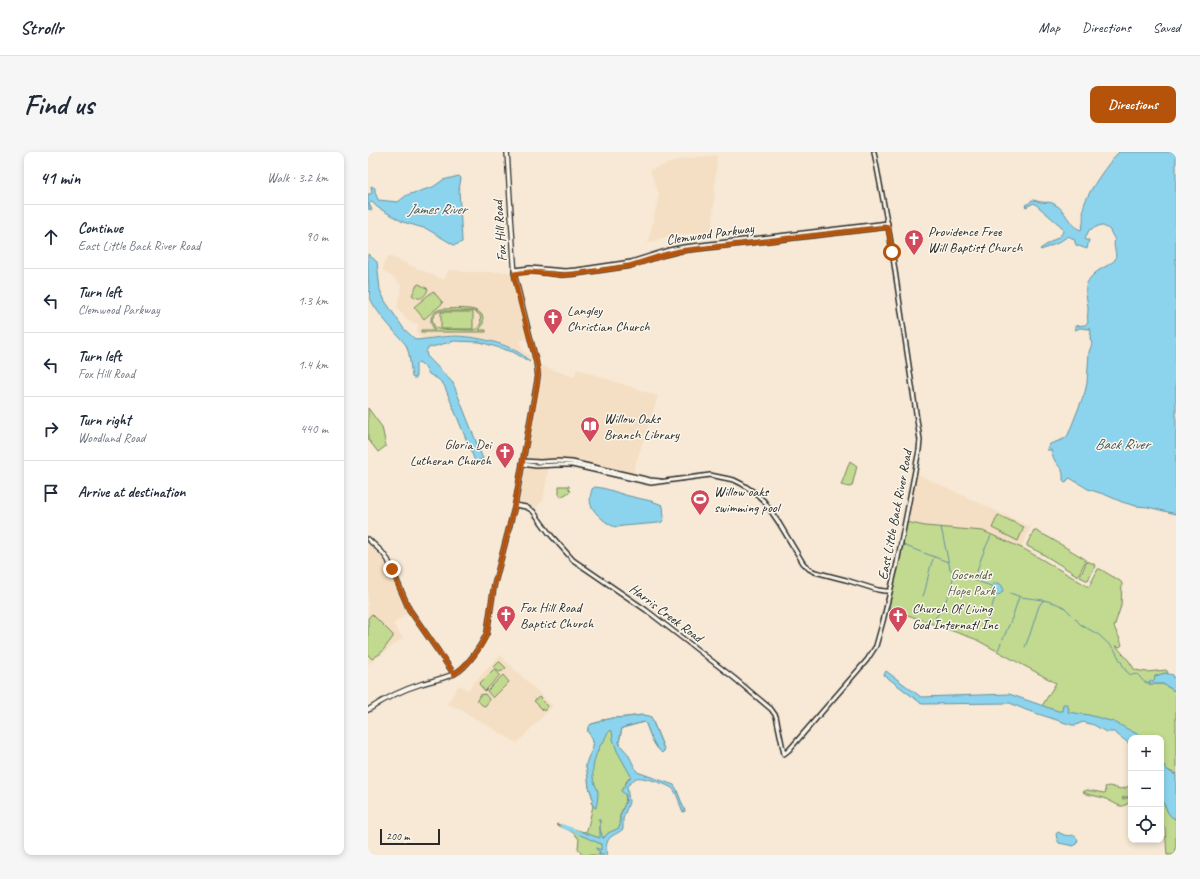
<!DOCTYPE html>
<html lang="en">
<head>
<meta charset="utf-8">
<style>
  body { margin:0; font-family:Caveat,sans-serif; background:#f6f6f7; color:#1f2937 }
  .controls { position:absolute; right:12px; bottom:12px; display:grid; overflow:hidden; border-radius:8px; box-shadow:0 2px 6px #0003 }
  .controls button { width:36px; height:36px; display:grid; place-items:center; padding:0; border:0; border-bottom:1px solid #e0e1e3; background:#fff; color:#1f2937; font:20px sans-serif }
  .scale { position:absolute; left:12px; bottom:10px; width:60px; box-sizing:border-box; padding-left:4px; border:2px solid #2b2b2b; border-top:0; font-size:11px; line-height:14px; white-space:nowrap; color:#2b2b2b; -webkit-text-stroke:3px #fbf7ec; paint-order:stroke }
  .stop { position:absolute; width:12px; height:12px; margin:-9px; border:3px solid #b45309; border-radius:50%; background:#fff }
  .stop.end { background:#b45309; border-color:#fff; box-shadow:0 1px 4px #0008 }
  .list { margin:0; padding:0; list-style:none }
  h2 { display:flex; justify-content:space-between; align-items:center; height:52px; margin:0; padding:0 16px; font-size:17px }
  h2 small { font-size:13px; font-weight:400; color:#747a83 }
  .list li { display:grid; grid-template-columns:26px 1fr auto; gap:12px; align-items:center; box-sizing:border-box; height:64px; padding:0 16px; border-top:1px solid #e0e1e3 }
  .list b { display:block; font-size:15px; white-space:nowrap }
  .list p { margin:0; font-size:13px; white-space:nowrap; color:#747a83 }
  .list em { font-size:13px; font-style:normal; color:#747a83 }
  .icon { flex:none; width:22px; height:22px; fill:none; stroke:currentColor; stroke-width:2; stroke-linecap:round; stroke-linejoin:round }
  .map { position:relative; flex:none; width:808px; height:703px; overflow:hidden; border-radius:8px }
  header { display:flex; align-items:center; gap:24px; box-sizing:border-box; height:56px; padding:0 20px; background:#fff; border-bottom:1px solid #e0e1e3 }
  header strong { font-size:19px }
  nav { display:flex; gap:22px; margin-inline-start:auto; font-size:14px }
  .intro { display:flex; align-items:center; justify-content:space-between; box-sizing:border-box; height:96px; padding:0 24px }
  h1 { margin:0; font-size:28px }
  .button { padding:10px 18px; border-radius:8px; background:#b45309; color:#fff; font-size:14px; font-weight:700 }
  main { display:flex; gap:24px; padding:0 24px }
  aside { flex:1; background:#fff; border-radius:8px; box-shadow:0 2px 6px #0003 }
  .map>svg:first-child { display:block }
  .built { fill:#f4dfc4 }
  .green { fill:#c1da90; stroke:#76825e; fill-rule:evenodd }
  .water { fill:#8cd4ed; stroke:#65909f }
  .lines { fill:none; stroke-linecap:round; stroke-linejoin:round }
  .stream { stroke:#65909f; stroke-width:1 }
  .river { stroke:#8cd4ed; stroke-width:3.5 }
  .tertiary-casing { stroke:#2b2b2b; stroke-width:6 }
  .secondary-casing { stroke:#2b2b2b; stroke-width:6 }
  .tertiary { stroke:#fbf7ec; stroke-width:3 }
  .secondary { stroke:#fbf7ec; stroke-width:3.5 }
  .route { stroke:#b45309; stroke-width:5 }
  .labels { text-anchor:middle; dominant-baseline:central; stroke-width:3; stroke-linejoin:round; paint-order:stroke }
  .street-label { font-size:14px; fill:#2b2b2b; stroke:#fbf7ec }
  .poi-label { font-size:14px; fill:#2b2b2b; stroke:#fbf7ec; text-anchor:start }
  .park-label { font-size:14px; fill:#505744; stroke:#fbf7ec }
  .water-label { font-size:15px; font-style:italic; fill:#43555c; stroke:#fbf7ec }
</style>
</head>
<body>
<header>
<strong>Strollr</strong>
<nav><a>Map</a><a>Directions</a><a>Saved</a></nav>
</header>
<div class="intro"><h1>Find us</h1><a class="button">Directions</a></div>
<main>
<aside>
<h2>41 min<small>Walk · 3.2 km</small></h2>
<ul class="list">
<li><svg class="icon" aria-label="ahead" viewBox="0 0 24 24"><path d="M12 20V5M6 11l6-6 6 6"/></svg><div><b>Continue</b><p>East Little Back River Road</p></div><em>90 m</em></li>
<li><svg class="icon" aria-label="left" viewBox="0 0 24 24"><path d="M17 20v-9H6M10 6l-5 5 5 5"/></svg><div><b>Turn left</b><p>Clemwood Parkway</p></div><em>1.3 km</em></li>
<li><svg class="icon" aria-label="left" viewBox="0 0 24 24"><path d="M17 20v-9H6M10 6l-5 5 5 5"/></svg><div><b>Turn left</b><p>Fox Hill Road</p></div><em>1.4 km</em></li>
<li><svg class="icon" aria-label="right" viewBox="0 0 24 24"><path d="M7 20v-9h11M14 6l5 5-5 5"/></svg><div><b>Turn right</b><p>Woodland Road</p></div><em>440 m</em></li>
<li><svg class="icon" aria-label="arrive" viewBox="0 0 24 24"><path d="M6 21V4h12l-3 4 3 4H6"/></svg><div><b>Arrive at destination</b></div></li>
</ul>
</aside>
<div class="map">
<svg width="808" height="703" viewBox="0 0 808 703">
  <rect width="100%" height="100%" fill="#f7e9d5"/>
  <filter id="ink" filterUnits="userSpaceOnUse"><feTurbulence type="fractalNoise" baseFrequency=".025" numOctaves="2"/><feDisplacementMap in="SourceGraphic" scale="8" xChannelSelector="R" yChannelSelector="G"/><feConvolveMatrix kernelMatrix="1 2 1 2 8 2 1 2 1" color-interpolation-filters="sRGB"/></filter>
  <g filter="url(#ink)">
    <!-- built -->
    <g class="built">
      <polygon points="349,3 344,79 297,85 280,91 291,42 282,18 314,7"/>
      <polygon points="21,104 76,128 81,117 96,120 140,120 143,123 160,187 151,189 155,199 165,206 166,211 152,200 143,195 119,187 88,183 55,187 49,181 50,172 39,168 29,156 31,146 33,140 33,133 26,126 18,121 15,118 16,111"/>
      <polygon points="172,213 206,225 209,217 290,244 265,320 262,321 201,307 169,308 159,306 173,227"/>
      <polygon points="160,315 181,315 175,349 171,352 167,357 165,354 151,350 157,317"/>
      <polygon points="549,322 663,375 653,396 615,379 557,374 538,370"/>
      <polygon points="0,391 8,399 18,410 33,448 40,461 25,472 35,486 1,512 0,511"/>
      <polygon points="132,503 185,554 149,591 88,555 79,552 91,533 100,538 103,534"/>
    </g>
    <!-- green -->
    <g class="green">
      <path d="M51 132 60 137C57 146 51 149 44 143L49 133Z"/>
      <polygon points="65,139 75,151 56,167 46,155"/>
      <path d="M74 157C84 157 113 153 115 166 116 171 114 175 111 178H118V180H53V178H67C60 170 62 159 74 157ZM72 159H106L112 163 113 171 109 177 105 178 70 177 66 174 64 167 68 161Z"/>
      <rect x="73" y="160" width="32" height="17"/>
      <polygon points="0,256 14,275 18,294 10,300 0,287"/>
      <polygon points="482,309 489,314 484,334 481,335 473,333"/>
      <polygon points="191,334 201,334 201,337 203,339 193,345 191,342"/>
      <polygon points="630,363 656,375 650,389 624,376"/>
      <polygon points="538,370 557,374 615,379 656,397 721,435 730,417 732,417 752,429 754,431 753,454 746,475 751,485 754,493 752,495 748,494 761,509 767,518 779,520 798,518 800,520 799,522 797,521 792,523 788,523 786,529 781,532 795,532 805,538 808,539 808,622 799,618 794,612 793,586 776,586 752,574 690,560 674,554 688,531 607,487 520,456"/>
      <polygon points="666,378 682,386 717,407 717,410 710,424 673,401 659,394 659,392"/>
      <polygon points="719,409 726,412 727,414 720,428 718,428 712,425"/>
      <polygon points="4,462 25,483 25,485 13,501 4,507 0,503 0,466"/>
      <polygon points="131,510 132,510 138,516 134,519 131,520 126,515"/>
      <polygon points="126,517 132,523 117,539 111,532"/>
      <polygon points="135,523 141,530 125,546 119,539"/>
      <polygon points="117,542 121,547 121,549 117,554 114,553 109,548 112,543"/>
      <polygon points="171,545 180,554 176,559 166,549"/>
      <path d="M275 563 281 564 283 565 296 597V599L294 601C285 593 282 582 278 572L276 570 254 576 251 590 252 592 243 576 257 601 263 624 258 630 256 640C261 650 254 655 252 664 251 667 253 672 252 674 250 678 232 688 227 689L233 692 236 703H214L210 696 211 687C204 678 198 677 188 673L189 672 216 680 219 679 225 654 223 650 225 647C224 643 222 639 221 635 220 629 220 620 218 616 219 600 233 596 220 580V575C224 570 230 572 234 568 238 568 240 567 244 566 255 566 265 564 275 563Z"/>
      <path d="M763 632V642L760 645H755L754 647 763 645V650L755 654H752L736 646 719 642 715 640 719 638 736 641 738 640 737 635C746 631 751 643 763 632Z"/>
      <path d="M793 648C799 654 798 664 808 667V703H799L797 676 793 671Z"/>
    </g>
    <!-- water -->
    <g class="water">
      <path d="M751 0H808V362L780 355 768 354 754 350 738 343 720 337 702 326 700 327 699 329 697 330 695 328C696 315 691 317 686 307 685 305 684 301 683 298H679L682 292 696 287 700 283 717 240 719 231 721 200 724 192 722 186 723 179 722 177 712 176 707 178V174L717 173 720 171C719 166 720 162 720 156 719 142 713 134 726 122 732 116 741 114 747 108 750 101 744 95 747 88L741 77 733 73 721 78 717 87 718 88H721L719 97 708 93 706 87 700 84 690 91 673 98 672 97 692 84 695 80 694 75 666 51 658 55 657 54 658 52H660L664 48C668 48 670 50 674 50 678 51 682 49 686 52 699 58 700 74 713 78 717 69 714 62 716 53 721 38 740 11 751 0Z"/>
      <polygon points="91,24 93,26 91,38 94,88 94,90 90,92 86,93 59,77 35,70 9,55 4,50 3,50 1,52 4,58 0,57 0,42 2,42 4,41 3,34 7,36 7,40 10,48 30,50 39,43 65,35 75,28"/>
      <path d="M0 102 9 110 12 138 17 149 36 177 48 188C61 187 75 184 88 184 111 185 147 192 162 210L145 200 112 190 86 189 60 196 58 199 59 204 85 231 115 307 107 309 76 233 70 227 61 222 56 214 51 210 48 212V226H45L44 225 41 202 38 193C29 182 5 157 2 145 0 132 0 116 0 102Z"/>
      <path d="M227 335C239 336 249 341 261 344 272 347 283 348 294 353L295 354 296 366 294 370 290 371 255 374C253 374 251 375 249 375 241 375 225 360 223 353 221 347 223 342 224 337Z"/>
      <circle cx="629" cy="437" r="6"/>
      <polygon points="518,519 553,545 641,542 690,559 694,559 695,552 699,552 699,555 701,556 700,560 721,563 746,570 777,586 763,586 763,593 746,580 738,580 726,573 715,570 708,573 704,573 658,558 642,551 554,552 516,523"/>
      <polygon points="797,521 805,523 806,526 808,526 808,539 805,538 795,532 781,532 781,529 786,529 787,524"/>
      <path d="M275 563 281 564 283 565 296 597V599L294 601C285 593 282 582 278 572L276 570 254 576 251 590 253 594 260 602 269 620 306 633 308 636 317 659 316 660 314 659C312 653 310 644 306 638 303 633 274 624 268 626L259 634 261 650 255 667V677C252 680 247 682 244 684 238 688 237 697 239 703H231L232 700 228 697V696L233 698V692L210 682 208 680V678L232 686V670L230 667 232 668V677L235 686H236L240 681 251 676 252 673V664L258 649V643L253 639 263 624 249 599 245 587 244 579 243 578 239 582 235 591 233 592 232 594C227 604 224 614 225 625 225 630 229 635 230 640 230 646 229 650 228 656L226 655 223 650 225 647C224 643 222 639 221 635 220 629 220 620 218 616 218 600 233 596 220 580V575C224 570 230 572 234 568 238 568 240 567 244 566 255 566 265 564 275 563Z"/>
      <path d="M793 605C795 615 799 619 808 623V667C798 664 799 654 793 648Z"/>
      <path d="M690 680C692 681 694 682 696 683 703 685 705 680 710 688L708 692 706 694 691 691 689 687 688 682Z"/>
    </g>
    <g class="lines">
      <!-- stream -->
      <g class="stream">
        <polyline points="573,375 582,417 587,421 623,434"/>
        <polyline points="535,393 553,400"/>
        <polyline points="556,401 580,410"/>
        <path d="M608 428C607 418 618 394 623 384"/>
        <polyline points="642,441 653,445 675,448 687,451 696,455 703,462"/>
        <path d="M555 444C560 432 560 417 566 405"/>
        <polyline points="575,455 582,439 586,422"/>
        <path d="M707 466 712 472 731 483 746 497 758 519 763 523 769 522C774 526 774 531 781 531"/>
        <polyline points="566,468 573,458"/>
        <polyline points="615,477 620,467 628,442"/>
        <polyline points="635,487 644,466 651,445"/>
        <polyline points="657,495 662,482 671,454 673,451 676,448"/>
        <polyline points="630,498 633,491"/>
      </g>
      <!-- river -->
      <polyline class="river" points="194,674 212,681"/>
      <defs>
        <g id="tertiary">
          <polyline points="146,118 162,116 197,119 209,118 263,110 301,98 316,95 520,71"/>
          <polyline points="146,121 162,119 194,123 207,122 262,114 296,103 312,99 520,75"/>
          <polyline points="155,309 172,310 189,309 204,310 282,328 292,329"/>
          <polyline points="154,312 168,314 188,313 204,313 283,331 342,323 366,328 374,332 386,340 396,349 411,371 435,411 441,417 447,420 478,428 510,438 517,439 522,439"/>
          <polyline points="147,353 158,355 165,359 181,381 205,408 278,458 366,526 403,557 408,564 416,602 421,598 499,508 508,494 515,469 529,411 551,298 552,288 522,85 506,0"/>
        </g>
        <g id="secondary">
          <polyline points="0,387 14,400 20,408 41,457 86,522"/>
          <path d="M0 558C16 547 34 538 53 532 65 528 81 526 91 519 101 512 114 492 119 481L126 434 147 353 170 224 168 209 147 125 139 0"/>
        </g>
      </defs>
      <!-- tertiary casing -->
      <use href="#tertiary" class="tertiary-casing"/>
      <!-- secondary casing -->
      <use href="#secondary" class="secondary-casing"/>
      <!-- tertiary -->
      <use href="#tertiary" class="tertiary"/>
      <!-- secondary -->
      <use href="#secondary" class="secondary"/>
    </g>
  </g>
  <g class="lines" filter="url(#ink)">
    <!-- route -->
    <path class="route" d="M24 417 32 437 41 457 86 522C99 514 113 496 119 481L126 434 146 356 169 232 170 218 168 209 150 141 146 122 162 120 194 123 207 122 262 114 296 103 312 99 520 75 524 100"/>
  </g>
  <!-- icons -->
  <defs>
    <symbol id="church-pin" viewBox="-11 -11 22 30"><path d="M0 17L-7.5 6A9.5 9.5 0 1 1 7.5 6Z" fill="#d1495b" stroke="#fbf7ec"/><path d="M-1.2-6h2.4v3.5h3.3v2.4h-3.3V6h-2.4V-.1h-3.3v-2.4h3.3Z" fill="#fff"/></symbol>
    <symbol id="library-pin" viewBox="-11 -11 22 30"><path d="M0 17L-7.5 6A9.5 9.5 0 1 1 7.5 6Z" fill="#d1495b" stroke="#fbf7ec"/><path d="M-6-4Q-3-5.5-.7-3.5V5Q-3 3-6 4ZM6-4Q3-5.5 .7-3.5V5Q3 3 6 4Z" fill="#fff"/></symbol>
    <symbol id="stadium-pin" viewBox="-11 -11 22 30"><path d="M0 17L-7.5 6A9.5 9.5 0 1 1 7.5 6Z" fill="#d1495b" stroke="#fbf7ec"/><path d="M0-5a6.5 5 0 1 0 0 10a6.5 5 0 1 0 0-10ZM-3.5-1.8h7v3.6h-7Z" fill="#fff"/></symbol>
  </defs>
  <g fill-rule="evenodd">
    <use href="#church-pin" x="535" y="76" width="22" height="30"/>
    <use href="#church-pin" x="174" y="155" width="22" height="30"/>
    <use href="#library-pin" x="211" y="263" width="22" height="30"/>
    <use href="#church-pin" x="126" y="289" width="22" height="30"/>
    <use href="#stadium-pin" x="321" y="336" width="22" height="30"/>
    <use href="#church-pin" x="127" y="452" width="22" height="30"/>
    <use href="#church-pin" x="519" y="453" width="22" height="30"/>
  </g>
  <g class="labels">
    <!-- street labels -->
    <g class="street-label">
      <text transform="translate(132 79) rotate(-94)">Fox Hill Road</text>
      <text transform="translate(342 82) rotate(-8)">Clemwood Parkway</text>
      <text transform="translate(527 363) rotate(-79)">East Little Back River Road</text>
      <text transform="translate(298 461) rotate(37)">Harris Creek Road</text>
    </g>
    <!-- poi labels -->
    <g class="poi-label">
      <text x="560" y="79">Providence Free<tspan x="560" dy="16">Will Baptist Church</tspan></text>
      <text x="199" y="158">Langley<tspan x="199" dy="16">Christian Church</tspan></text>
      <text x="236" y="266">Willow Oaks<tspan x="236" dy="16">Branch Library</tspan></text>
      <text x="123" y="292" text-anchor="end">Gloria Dei<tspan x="123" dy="16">Lutheran Church</tspan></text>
      <text x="346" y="339">Willow oaks<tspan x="346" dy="16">swimming pool</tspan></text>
      <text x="152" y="455">Fox Hill Road<tspan x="152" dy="16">Baptist Church</tspan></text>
      <text x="544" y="456">Church Of Living<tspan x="544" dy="16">God Internatl Inc</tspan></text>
    </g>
    <!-- park labels -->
    <g class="park-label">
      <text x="603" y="422">Gosnolds<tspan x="603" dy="16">Hope Park</tspan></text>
    </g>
    <!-- water labels -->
    <g class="water-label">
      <text x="69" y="57">James River</text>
      <text x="754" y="292">Back River</text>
    </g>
  </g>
</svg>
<div class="controls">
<button>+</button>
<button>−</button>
<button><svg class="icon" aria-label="locate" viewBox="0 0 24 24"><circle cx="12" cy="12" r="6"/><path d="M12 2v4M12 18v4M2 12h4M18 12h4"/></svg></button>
</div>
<div class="scale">200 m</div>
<div class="stop" style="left:524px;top:100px"></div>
<div class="stop end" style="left:24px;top:417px"></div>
</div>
</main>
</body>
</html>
